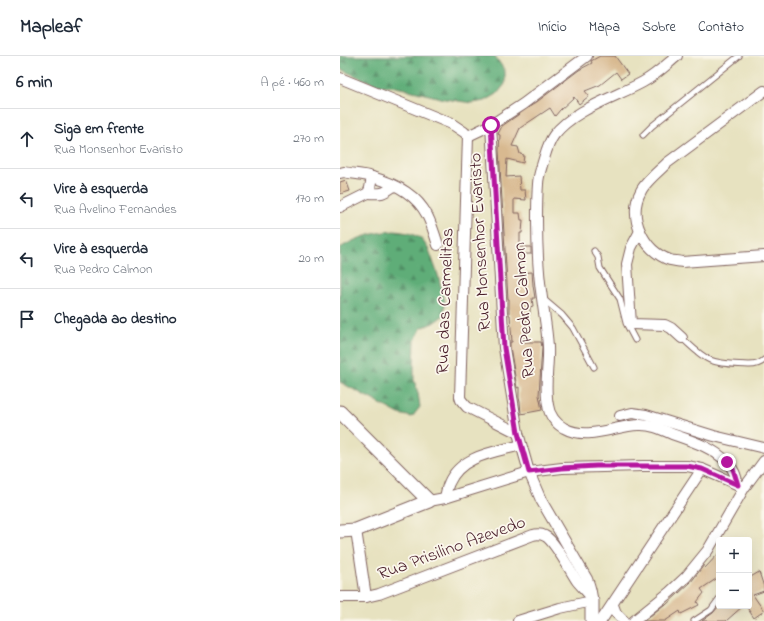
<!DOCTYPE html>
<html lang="pt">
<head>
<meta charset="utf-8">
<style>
  body { margin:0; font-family:"Indie Flower",sans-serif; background:#f2f2f3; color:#1f2937 }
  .controls { position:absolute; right:12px; bottom:12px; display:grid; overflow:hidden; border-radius:4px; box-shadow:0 4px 16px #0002 }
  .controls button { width:36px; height:36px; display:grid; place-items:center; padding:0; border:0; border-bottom:1px solid #e0e1e3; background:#fff; color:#1f2937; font:20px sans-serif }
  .stop { position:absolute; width:12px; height:12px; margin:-9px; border:3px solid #b5179e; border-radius:50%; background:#fff }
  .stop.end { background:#b5179e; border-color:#fff; box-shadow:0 1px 4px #0008 }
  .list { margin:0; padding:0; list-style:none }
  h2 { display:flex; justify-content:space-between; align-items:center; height:52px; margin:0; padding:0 16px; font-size:17px }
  h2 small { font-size:13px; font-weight:400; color:#747a83 }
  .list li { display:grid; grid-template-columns:26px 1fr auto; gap:12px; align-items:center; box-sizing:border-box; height:60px; padding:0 16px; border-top:1px solid #e0e1e3 }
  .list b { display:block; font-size:15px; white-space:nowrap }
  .list p { margin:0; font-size:13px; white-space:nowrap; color:#747a83 }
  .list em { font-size:13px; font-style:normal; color:#747a83 }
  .icon { flex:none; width:22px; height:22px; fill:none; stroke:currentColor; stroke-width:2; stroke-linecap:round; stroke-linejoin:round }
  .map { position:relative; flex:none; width:424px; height:565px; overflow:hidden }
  header { display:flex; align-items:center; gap:24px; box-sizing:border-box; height:56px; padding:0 20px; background:#fff; border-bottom:1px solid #e0e1e3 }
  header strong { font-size:19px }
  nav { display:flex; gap:22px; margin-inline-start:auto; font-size:14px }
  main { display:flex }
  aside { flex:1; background:#fff }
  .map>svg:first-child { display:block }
  .forest { fill:url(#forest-firs); stroke:#546652 }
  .building { fill:#d8b990 }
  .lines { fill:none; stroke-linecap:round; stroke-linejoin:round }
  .service-casing { stroke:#81635f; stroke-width:7 }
  .minor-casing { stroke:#81635f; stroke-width:12 }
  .tertiary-casing { stroke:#81635f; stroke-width:15 }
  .service { stroke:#fff; stroke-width:5 }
  .minor { stroke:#fff; stroke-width:10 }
  .tertiary { stroke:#fff; stroke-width:13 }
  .route { stroke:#b5179e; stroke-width:5 }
  .labels { text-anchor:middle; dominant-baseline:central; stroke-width:3.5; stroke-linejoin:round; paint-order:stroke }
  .street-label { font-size:18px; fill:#4a1f2b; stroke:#fbf7ec }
</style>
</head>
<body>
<header>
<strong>Mapleaf</strong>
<nav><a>Início</a><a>Mapa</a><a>Sobre</a><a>Contato</a></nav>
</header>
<main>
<aside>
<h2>6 min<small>A pé · 460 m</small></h2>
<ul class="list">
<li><svg class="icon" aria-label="ahead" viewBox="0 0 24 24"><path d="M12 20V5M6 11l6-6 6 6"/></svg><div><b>Siga em frente</b><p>Rua Monsenhor Evaristo</p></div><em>270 m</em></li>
<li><svg class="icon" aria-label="left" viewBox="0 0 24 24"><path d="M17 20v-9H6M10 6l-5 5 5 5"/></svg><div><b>Vire à esquerda</b><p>Rua Avelino Fernandes</p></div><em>170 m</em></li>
<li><svg class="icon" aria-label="left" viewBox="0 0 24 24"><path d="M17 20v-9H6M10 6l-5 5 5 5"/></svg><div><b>Vire à esquerda</b><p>Rua Pedro Calmon</p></div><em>20 m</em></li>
<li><svg class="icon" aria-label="arrive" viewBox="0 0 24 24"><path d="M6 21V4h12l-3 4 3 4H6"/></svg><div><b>Chegada ao destino</b></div></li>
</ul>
</aside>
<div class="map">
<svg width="424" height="565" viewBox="0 0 424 565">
  <defs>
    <pattern id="forest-firs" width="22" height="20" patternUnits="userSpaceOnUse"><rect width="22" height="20" fill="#5ead78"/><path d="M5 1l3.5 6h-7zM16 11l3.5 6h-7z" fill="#508c63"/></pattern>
  </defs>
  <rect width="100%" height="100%" fill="#fbf7ec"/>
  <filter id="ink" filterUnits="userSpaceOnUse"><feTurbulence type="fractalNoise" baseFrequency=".025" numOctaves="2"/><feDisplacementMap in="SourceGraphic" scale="8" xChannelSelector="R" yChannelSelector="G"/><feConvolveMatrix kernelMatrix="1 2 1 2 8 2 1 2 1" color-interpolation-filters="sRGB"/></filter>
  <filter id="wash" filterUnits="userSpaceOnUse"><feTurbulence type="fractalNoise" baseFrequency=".012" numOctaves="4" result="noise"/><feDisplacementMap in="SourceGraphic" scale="16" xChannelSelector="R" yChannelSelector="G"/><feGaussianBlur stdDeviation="0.9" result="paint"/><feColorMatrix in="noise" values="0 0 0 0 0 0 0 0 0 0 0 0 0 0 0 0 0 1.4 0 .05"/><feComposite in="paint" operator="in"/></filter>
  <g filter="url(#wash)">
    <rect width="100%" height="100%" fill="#e7e2c0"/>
    <!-- forest -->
    <g class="forest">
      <polygon points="0,0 155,0 165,15 165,28 157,38 145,45 132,47 105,43 65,33 51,30 39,30 0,13"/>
      <path d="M55 175 69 177 81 182 89 194 98 219 105 246 104 259 93 267 81 272 75 284 74 311V324L78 337 80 351 72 361 59 358 0 326V192C17 181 35 176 55 175Z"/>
    </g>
    <g id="blocks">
      <!-- building -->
      <g class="building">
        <polygon points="260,0 275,0 288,18 281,23 276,16 260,29 245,35 249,40 239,48 234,41 220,54 215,60 210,52 180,72 172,90 178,91 180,98 184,99 183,107 167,103 166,121 179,120 180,134 185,134 186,144 174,143 174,157 180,157 181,164 183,164 182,177 180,177 180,191 191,191 191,198 179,198 179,217 192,216 193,230 195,242 192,242 193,250 190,251 190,258 187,258 184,286 201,286 202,291 199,339 202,354 181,358 180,346 179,342 179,331 177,332 170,291 170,286 172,286 170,259 169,259 169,243 168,243 159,94 160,79 158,78 162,70 198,45 239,14 252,7 251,5"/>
        <polygon points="6,124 10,135 0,138 0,126"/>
        <polygon points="379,497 379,521 361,533 364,537 357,546 359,549 341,558 340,555 325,565 304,565 325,548 326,549 351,526 364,509 365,512"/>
        <polygon points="419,516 424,531 424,535 413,539 424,555 414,562 406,550 409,550 409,522"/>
        <polygon points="379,550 403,550 386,565 362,565 373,557"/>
      </g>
    </g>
  </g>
  <g filter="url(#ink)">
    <use href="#blocks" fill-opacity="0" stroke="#81635f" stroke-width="1"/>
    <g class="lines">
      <defs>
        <g id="service">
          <polyline points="303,79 312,70 399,0"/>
          <polyline points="254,195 258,201 260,212 267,223 280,243 286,267 295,284"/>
          <polyline points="202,242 222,259 233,272 254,311"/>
          <path d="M342 282C351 290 359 299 370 304 382 309 396 308 409 309 415 309 420 308 424 304"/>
          <polyline points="354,565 371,554 379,543"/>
        </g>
        <g id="minor">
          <path d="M337 0C326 9 316 19 303 26 276 41 234 53 214 79 208 87 206 96 203 106 201 113 198 121 198 128 197 140 197 152 197 164 197 190 198 216 202 242 204 258 207 274 208 291 209 310 204 330 208 349 209 359 216 368 224 372 247 385 275 370 298 369 310 368 321 373 332 378 352 385 372 391 387 406 394 413 396 420 398 429"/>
          <polyline points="0,22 112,68 124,76 128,80 151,69"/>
          <path d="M424 35 327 107C319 115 305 126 301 135 287 160 303 195 330 204 334 205 338 205 342 206L424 200"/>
          <polyline points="128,80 120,341 121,344 127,351 178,377"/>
          <path d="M0 117 4 116C13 118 23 118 32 121 54 127 76 138 87 159 92 169 95 179 98 189"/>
          <path d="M28 137C42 138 43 138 54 130"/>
          <polyline points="0,151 28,137 30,132 32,121"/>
          <polyline points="300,175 291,192 287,208 291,268 325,269 331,272 342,282"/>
          <polyline points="280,360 292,357 306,359 374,380 424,392"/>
          <path d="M105 442C106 437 107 431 109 427 121 399 156 396 181 389"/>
          <polyline points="89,445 105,442 189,416 222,412 303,410 347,410 362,413 403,431"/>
          <polyline points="16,474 26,541"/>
          <path d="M0 541H26L39 538 193 479C197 478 201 478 205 480 214 484 231 516 237 525 242 531 247 536 252 542"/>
          <polyline points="273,549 276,557 284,565"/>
          <path d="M178 565 220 552 252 545C252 538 250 530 247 523L201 444 189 416 178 377 164 292 151 69 183 48 247 0"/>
          <polyline points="261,565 362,413"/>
          <polyline points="294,565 330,536 346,521 368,494 404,432 424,405"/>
        </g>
        <g id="tertiary">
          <polyline points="0,356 89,445 16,474 0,475"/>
          <polyline points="252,565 252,545"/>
        </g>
      </defs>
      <!-- service casing -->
      <use href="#service" class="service-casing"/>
      <!-- minor casing -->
      <use href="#minor" class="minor-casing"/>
      <!-- tertiary casing -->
      <use href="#tertiary" class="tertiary-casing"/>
      <!-- service -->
      <use href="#service" class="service"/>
      <!-- minor -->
      <use href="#minor" class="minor"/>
      <!-- tertiary -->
      <use href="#tertiary" class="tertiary"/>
    </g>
  </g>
  <g class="lines" filter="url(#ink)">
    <!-- route -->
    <polyline class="route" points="151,69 164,292 178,377 189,416 222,412 256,410 347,410 362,413 398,429 393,413 387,406"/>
  </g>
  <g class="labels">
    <!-- street labels -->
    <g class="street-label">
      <text transform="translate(141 186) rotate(-93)">Rua Monsenhor Evaristo</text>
      <text transform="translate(106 245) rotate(-88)">Rua das Carmelitas</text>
      <text transform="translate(185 254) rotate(-94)">Rua Pedro Calmon</text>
      <text transform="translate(112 493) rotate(-20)">Rua Prisilino Azevedo</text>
    </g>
  </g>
</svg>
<div class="controls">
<button>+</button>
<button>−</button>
</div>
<div class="stop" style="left:151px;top:69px"></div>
<div class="stop end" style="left:387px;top:406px"></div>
</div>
</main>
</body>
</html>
